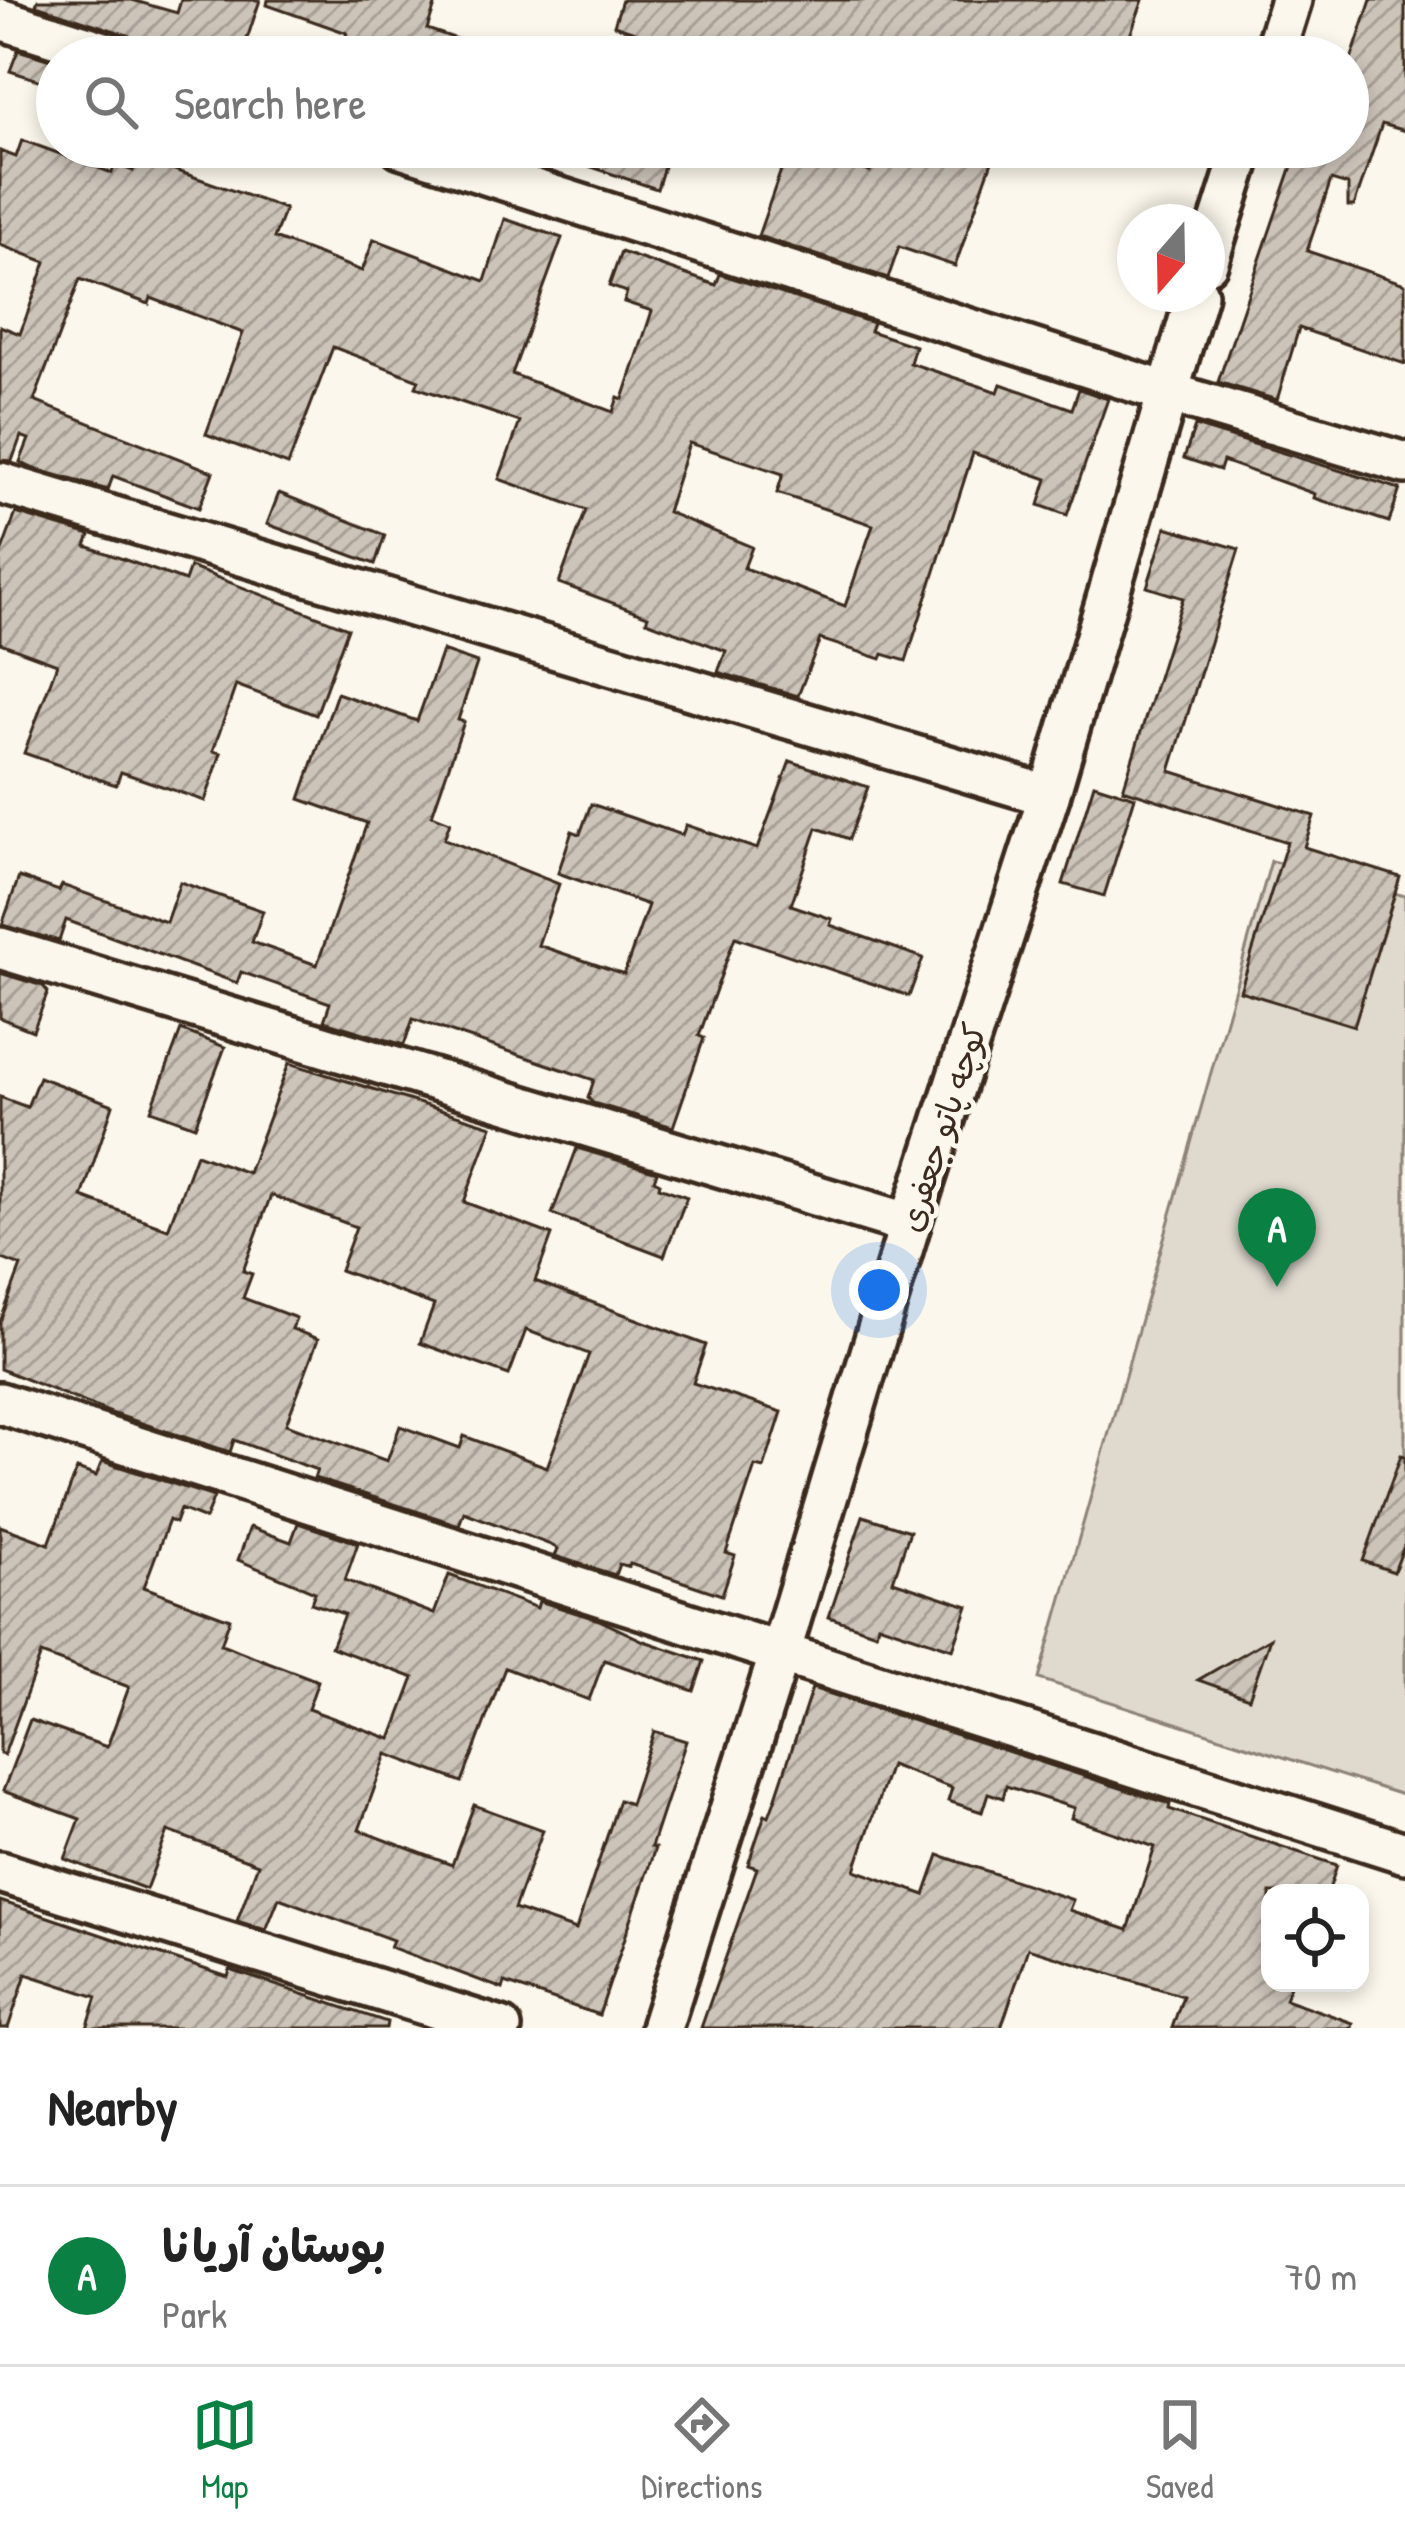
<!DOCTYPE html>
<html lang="en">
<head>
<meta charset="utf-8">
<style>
  body { margin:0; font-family:"Patrick Hand","Playpen Sans Arabic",sans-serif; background:#f6f6f6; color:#222 }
  .controls { position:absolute; right:36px; bottom:36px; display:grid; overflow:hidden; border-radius:24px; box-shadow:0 6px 18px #0003 }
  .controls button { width:108px; height:108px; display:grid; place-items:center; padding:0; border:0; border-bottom:3px solid #e0e0e0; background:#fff; color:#222; font:60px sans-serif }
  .compass { position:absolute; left:1117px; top:204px; width:108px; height:108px; border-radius:50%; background:#fff; box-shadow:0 6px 18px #0003; rotate:200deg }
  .you { position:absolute; left:879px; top:1290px; width:42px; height:42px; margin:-30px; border:9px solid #fff; border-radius:50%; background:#1a73e8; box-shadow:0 0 0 18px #1a73e833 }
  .badge { display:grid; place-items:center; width:78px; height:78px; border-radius:50%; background:#0b8043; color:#fff; font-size:39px; font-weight:700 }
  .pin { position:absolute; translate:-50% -99px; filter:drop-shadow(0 3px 6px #0008) }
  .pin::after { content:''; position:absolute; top:63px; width:42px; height:36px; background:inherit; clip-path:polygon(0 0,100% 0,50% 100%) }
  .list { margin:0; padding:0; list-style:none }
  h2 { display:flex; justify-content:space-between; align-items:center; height:156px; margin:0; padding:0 48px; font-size:51px }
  h2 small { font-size:39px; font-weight:400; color:#767676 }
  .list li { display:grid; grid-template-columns:78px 1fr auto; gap:36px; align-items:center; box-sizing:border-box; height:180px; padding:0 48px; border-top:3px solid #e0e0e0 }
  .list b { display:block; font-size:45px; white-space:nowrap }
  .list p { margin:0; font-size:39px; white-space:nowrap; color:#767676 }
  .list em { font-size:39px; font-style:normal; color:#767676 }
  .icon { flex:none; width:66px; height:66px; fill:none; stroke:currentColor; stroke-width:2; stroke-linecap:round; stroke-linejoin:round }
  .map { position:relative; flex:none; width:1405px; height:2028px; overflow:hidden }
  .search { position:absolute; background:#fff; box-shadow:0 6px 18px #0003; left:36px; right:36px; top:36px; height:132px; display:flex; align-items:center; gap:30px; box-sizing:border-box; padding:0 42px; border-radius:66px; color:#767676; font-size:45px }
  .sheet { height:336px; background:#fff }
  nav { display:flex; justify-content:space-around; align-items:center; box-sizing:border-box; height:168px; border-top:3px solid #e0e0e0; background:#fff; font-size:33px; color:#767676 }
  nav a { display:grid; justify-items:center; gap:6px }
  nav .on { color:#0b8043 }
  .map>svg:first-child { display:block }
  .park { fill:#dfd9ce; stroke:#8d8276; stroke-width:3 }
  .building { fill:url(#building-hatch); stroke:#3b2a1e; stroke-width:3; fill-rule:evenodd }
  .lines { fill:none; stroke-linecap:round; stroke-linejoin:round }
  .minor-casing { stroke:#3b2a1e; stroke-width:48 }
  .minor { stroke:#fbf7ec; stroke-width:39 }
  .labels { text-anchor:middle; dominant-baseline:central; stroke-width:10; stroke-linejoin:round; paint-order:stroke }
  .street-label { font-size:33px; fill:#3b2a1e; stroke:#fbf7ec }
</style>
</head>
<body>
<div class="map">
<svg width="1405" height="2028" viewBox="0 0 1405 2028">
  <defs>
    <pattern id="building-hatch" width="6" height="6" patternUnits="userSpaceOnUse" patternTransform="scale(3)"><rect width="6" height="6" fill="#ccc4b9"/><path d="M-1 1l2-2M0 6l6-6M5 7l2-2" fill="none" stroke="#a79f96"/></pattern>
  </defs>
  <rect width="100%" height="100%" fill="#fbf7ec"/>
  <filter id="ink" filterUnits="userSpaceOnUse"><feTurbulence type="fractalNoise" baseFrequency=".00833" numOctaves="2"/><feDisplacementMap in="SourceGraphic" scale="24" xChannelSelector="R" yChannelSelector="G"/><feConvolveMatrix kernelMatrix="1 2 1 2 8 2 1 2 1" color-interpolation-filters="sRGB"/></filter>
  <g filter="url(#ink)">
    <!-- park -->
    <polygon class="park" points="1271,861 1405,896 1405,1796 1039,1679"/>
    <!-- building -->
    <g class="building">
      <polygon points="38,0 132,0 177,13 181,0 260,0 241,57 143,57 138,42 128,35 36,5"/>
      <polygon points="268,0 437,0 427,29 493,51 492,57 364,57 341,49 347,33 267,5"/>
      <polygon points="622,0 1143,0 1122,57 709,57 614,25"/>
      <polygon points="1371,0 1405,0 1405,131 1382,124 1354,206 1348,206 1348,185 1331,180 1307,251 1405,284 1405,364 1299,328 1277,400 1218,382 1292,166 1266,158 1267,147 1348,147 1348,69"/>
      <polygon points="18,50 57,62 57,86 10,71"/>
      <path d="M22 140 112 173 115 164 133 171 138 157 285 209 274 238 362 271 374 239 485 281 505 219 562 238 512 374 613 412 618 397 623 399 652 311 624 302 627 292 609 286 621 252 716 285 720 274 873 323 870 331 915 346 910 363 998 392 1001 384 1072 409 1079 389 1108 399 1067 515 1039 505 1047 479 973 453 906 661 883 654 881 659 820 639 798 696 718 672 726 651 646 621 648 616 559 583 586 510 499 479 520 422 416 387 419 380 333 347 288 465 206 434 243 333 151 298 149 304 80 279 34 401 213 472 199 508 113 476 108 490 32 468 20 462 29 439 21 436 12 461 0 460V326L20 334 46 262 0 245V151L16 157ZM689 443 783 474 777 493 873 525 845 606 744 568 752 547 667 512Z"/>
      <polygon points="551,147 670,147 657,189 550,153"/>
      <polygon points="789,147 870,172 878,147 997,147 955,266 899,247 888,278 758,236"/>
      <polygon points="1195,426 1400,489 1389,522 1314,498 1315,494 1223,461 1220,470 1184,458"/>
      <polygon points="279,493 385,535 375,564 267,524"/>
      <polygon points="16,513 90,535 86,546 185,581 190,567 348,628 316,715 236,685 213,751 221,753 205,801 121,772 116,785 24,753 57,664 0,643 0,556"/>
      <polygon points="1166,527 1239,549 1170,771 1314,816 1304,847 1400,877 1354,1026 1240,991 1287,842 1123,789 1183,598 1147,587"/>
      <polygon points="442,651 477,663 458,720 464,722 432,815 450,822 444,839 559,884 538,945 624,974 648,905 558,873 572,831 580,834 591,804 682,835 686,825 757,849 790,761 868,787 849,839 817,828 791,905 832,919 830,925 923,958 909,996 735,937 699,1036 704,1038 673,1127 593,1103 588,1098 594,1080 413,1019 404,1045 324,1021 330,1003 241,972 237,983 66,920 59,941 2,925 19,877 59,891 62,885 166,922 180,882 263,911 252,942 317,965 367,823 300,799 337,693 417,721"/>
      <polygon points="1094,784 1135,797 1104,896 1063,884"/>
      <polygon points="0,973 43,986 48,992 33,1031 0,1018"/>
      <polygon points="181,1030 225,1047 195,1126 151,1110"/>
      <path d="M289 1063 492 1126 464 1202 552 1235 535 1281 706 1345 693 1383 782 1412 764 1468 755 1466 726 1553 735 1556 722 1595 630 1564 629 1567 619 1564 615 1575 555 1556 558 1549 551 1545 464 1512 459 1525 314 1478 317 1470 234 1440 230 1452 111 1413 0 1369V1322L21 1266 0 1258V1097L27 1107 39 1077 113 1105 82 1197 168 1229 196 1154 248 1173ZM271 1195 356 1227 340 1270 434 1305 420 1343 509 1375 526 1330 589 1354 547 1467 464 1436 460 1448 400 1426 387 1461 286 1424 318 1339 292 1329 296 1318 243 1298 252 1274 243 1271Z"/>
      <polygon points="577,1148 657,1172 654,1180 660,1183 659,1187 687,1197 664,1256 552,1214"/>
      <polygon points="1401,1455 1405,1456 1405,1543 1394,1572 1363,1561"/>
      <polygon points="102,1461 214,1497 205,1519 180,1509 175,1523 169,1520 144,1587 230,1619 221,1644 318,1681 308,1709 391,1739 414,1678 331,1647 344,1614 311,1603 315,1592 238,1560 250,1527 291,1542 298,1523 358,1543 345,1580 434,1614 449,1575 537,1608 539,1601 599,1620 644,1641 704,1661 694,1691 604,1660 589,1700 505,1668 462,1782 387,1754 359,1830 452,1865 474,1805 543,1830 514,1909 576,1930 619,1800 630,1804 654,1731 686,1741 651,1847 655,1848 599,2015 505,1983 503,1989 390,1947 393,1940 279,1898 266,1930 237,1921 258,1864 168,1831 146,1889 65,1859 80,1819 3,1791 30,1720 107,1747 129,1687 41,1654 4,1755 0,1754 0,1526 49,1544 77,1469 96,1476"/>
      <polygon points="863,1516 910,1531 893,1581 968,1606 953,1649 878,1624 876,1633 829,1617"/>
      <polygon points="1270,1638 1249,1698 1198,1680"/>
      <path d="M812 1688 1170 1804 1169 1809 1337 1865 1328 1893H1270V1983H1291L1285 1999 1353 2023 1352 2028H1172L1183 1996 1028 1948 1001 2028H701L757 1868 748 1865 765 1814 769 1816 776 1797ZM890 1765 952 1788 948 1801 982 1812 988 1793 1003 1798 1006 1786 1074 1808 1071 1818 1155 1847 1128 1930 1069 1910 1073 1900 939 1855 925 1895 855 1870Z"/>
      <polygon points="0,1901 228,1977 230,1970 387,2022 386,2028 87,2028 97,1997 26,1974 8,2028 0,2028"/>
    </g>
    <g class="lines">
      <defs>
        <g id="minor">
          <polyline points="0,19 120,57"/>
          <polyline points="1273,57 1291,0"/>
          <polyline points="401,147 1166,392 1405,463"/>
          <polyline points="1207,263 1244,147"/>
          <polyline points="0,483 1049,796"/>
          <polyline points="0,948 910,1224"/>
          <polyline points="0,1403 1405,1853"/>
          <polyline points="0,1872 501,2028"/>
          <polyline points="661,2028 780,1653 910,1224 1049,796 1197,294"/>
        </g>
      </defs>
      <!-- minor casing -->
      <use href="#minor" class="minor-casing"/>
      <!-- minor -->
      <use href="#minor" class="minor"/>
    </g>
  </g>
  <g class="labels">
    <!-- street labels -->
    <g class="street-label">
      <text transform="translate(942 1127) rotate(-72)">کوچه پاتو جعفری</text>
    </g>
  </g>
</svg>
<div class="controls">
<button><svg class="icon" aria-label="locate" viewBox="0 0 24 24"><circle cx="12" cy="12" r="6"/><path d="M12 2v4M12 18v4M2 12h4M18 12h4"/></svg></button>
</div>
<svg class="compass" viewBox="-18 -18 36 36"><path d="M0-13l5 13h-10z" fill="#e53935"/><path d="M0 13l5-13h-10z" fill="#767676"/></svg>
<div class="you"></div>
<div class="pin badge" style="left:1277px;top:1287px">A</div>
<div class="search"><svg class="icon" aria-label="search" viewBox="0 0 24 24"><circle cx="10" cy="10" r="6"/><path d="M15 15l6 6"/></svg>Search here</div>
</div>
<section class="sheet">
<h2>Nearby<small></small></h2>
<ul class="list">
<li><span class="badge">A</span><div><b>بوستان آریانا</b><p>Park</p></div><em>70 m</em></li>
</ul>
</section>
<nav>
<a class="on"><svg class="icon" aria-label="map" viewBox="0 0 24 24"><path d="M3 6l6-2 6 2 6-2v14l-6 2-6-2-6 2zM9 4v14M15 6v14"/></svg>Map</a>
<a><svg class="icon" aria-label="directions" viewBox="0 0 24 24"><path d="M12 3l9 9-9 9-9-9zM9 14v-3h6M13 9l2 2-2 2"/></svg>Directions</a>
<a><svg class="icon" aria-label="saved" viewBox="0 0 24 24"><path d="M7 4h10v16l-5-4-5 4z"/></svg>Saved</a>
</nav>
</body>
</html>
